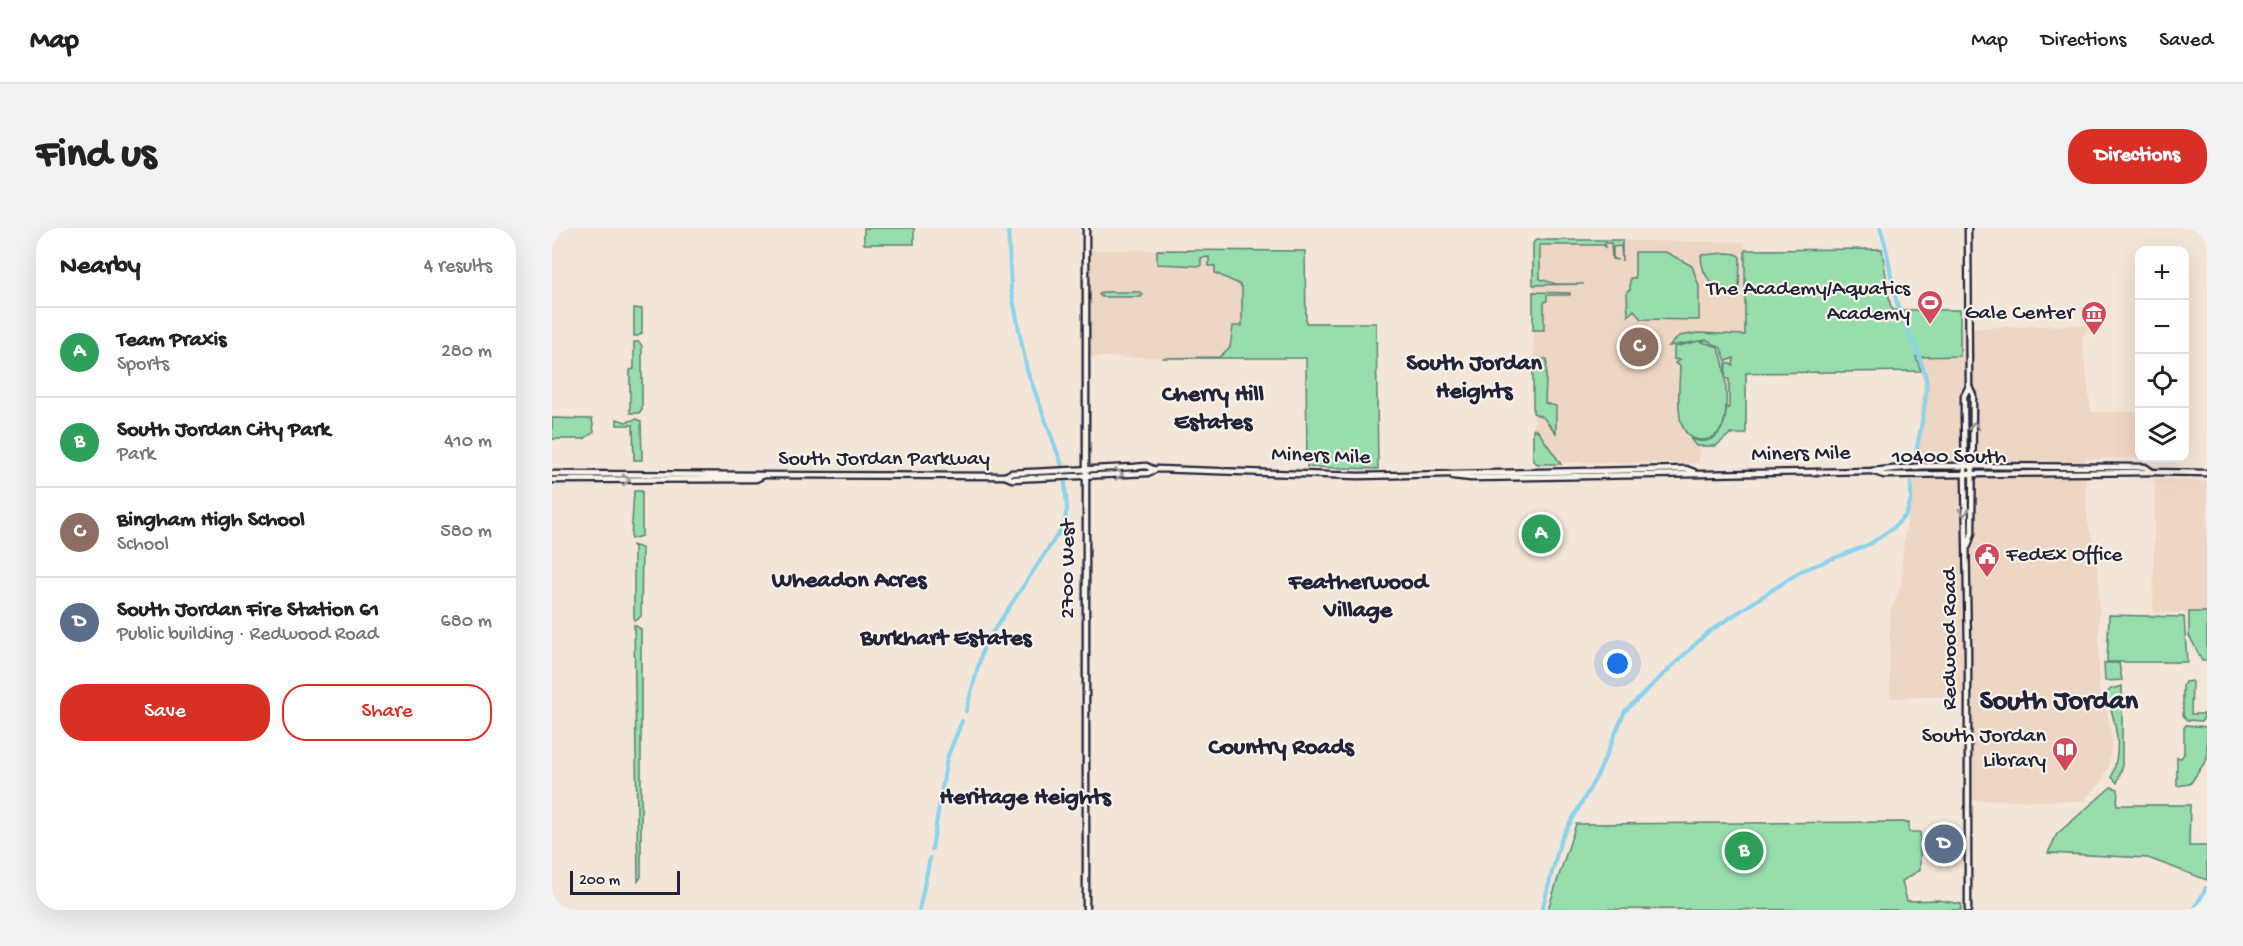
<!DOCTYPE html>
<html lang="en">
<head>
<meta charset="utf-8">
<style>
  body { margin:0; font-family:"Gochi Hand",sans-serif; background:#f2f2f2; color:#222 }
  .controls { position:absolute; right:18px; top:18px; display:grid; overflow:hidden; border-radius:12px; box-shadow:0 6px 24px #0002 }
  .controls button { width:54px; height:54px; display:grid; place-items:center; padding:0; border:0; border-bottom:2px solid #e0e0e0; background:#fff; color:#222; font:30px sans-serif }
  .scale { position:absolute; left:18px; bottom:15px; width:110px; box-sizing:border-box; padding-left:6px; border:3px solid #22223b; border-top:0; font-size:16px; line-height:21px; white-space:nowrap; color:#22223b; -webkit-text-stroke:4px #f7f3e8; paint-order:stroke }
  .you { position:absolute; left:1066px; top:436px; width:21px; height:21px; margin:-15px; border:4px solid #fff; border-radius:50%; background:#1a73e8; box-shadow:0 0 0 9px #1a73e833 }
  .badge { display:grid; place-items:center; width:39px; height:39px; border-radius:50%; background:#d93025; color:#fff; font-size:20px; font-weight:700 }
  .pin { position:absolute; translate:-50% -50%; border:3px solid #fff; box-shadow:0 2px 6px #0006 }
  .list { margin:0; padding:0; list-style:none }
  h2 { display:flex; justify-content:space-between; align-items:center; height:78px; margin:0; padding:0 24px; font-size:26px }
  h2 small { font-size:20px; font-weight:400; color:#767676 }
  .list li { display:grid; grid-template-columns:39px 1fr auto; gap:18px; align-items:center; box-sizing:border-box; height:90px; padding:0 24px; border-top:2px solid #e0e0e0 }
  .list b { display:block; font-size:22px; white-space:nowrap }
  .list p { margin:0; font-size:20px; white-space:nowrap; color:#767676 }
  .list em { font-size:20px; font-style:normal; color:#767676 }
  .actions { display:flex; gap:12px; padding:18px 24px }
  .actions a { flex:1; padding:14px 0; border:2px solid #d93025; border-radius:24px; text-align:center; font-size:21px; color:#d93025 }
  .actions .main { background:#d93025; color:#fff }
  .icon { flex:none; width:33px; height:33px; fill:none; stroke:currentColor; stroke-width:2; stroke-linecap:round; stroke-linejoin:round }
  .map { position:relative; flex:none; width:1655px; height:682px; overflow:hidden; border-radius:24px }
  header { display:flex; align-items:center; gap:36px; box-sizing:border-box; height:84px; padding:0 30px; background:#fff; border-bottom:2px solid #e0e0e0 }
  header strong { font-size:28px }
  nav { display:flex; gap:33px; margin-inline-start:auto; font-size:21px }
  .intro { display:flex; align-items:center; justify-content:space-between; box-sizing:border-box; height:144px; padding:0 36px }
  h1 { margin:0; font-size:42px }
  .button { padding:15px 27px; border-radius:24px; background:#d93025; color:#fff; font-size:21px; font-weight:700 }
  main { display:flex; gap:36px; padding:0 36px }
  aside { flex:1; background:#fff; border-radius:24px; box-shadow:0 6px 24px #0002 }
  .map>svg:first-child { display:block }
  .built { fill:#eed6c4 }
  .green { fill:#97deac; stroke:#5c8074; stroke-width:1.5 }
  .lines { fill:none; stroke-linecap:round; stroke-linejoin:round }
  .canal { stroke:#8bd2ec; stroke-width:4 }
  .major-casing { stroke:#22223b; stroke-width:9 }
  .major { stroke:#f7f3e8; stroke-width:4.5 }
  .oneway { stroke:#97959a }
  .labels { text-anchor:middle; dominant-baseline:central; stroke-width:4.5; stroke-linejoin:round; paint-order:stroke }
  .poi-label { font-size:22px; fill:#22223b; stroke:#f7f3e8; text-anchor:end }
  .street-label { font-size:22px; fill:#22223b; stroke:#f7f3e8 }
  .neighbourhood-label { font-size:24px; font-weight:bold; fill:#22223b; stroke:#f7f3e8 }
  .district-label { font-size:28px; font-weight:bold; fill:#22223b; stroke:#f7f3e8 }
</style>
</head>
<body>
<header>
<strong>Map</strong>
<nav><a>Map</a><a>Directions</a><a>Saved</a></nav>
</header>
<div class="intro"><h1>Find us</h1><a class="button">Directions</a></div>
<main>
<aside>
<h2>Nearby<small>4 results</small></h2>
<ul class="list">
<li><span class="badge" style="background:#2e9e5b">A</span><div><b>Team Praxis</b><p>Sports</p></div><em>280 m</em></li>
<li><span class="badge" style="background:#2e9e5b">B</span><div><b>South Jordan City Park</b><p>Park</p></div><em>410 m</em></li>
<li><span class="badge" style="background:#8d6e63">C</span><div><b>Bingham High School</b><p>School</p></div><em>580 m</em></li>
<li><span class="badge" style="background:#5c6f8a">D</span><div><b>South Jordan Fire Station 61</b><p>Public building · Redwood Road</p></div><em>680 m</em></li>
</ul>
<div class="actions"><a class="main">Save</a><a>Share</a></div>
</aside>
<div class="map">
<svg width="1655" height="682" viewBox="0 0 1655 682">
  <rect width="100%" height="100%" fill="#f3e6d8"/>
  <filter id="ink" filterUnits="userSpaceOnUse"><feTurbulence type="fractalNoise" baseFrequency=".0167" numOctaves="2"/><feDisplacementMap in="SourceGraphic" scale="12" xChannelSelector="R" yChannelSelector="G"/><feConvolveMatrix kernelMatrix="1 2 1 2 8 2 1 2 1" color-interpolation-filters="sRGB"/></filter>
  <g filter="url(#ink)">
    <!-- built -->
    <g class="built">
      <polygon points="984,12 1193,14 1194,206 1178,206 1164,218 1147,219 1147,235 982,234 981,15"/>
      <polygon points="538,22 753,23 754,130 538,129"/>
      <polygon points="1542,97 1530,109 1539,184 1587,184 1588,230 1597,230 1533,231 1535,292 1545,327 1547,353 1547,461 1556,488 1560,513 1557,538 1548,556 1531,573 1411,572 1411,468 1338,470 1338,384 1349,358 1351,320 1365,233 1371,154 1364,129 1408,128 1408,100"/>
      <polygon points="1603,251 1655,253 1655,385 1601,385"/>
    </g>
    <!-- green -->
    <g class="green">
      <rect x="312" y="0" width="50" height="16"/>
      <polygon points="984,12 1070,12 1070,33 1069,18 1061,19 1061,31 1066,32 1060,31 1059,15 1053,15 1053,20 1052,17 988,17 988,51 1004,56 1032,56 981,57 981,15"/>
      <path d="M1330 21 1338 76 1341 82H1408V128L1364 129 1369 143 1194 145V206H1178L1164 218H1144L1138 210C1162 221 1174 201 1174 180H1177V151L1173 150 1174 135 1181 137 1182 130 1174 133 1169 120 1155 112 1117 118 1127 108 1146 105 1193 107V22Z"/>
      <polygon points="605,22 753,23 754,95 824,95 826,241 755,239 754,130 610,130 667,129 678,120 681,98 690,98 690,60 687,56 663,45 663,38 657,38 657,29 649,30 649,38 605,36"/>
      <polygon points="1083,24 1114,24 1140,38 1147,58 1147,92 1089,91 1082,82 1076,88 1075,63 1078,62 1078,50 1083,50"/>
      <path d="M1175 25 1184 26 1188 29 1187 65C1165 65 1149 50 1149 27Z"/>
      <polygon points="550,64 588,64 591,67 589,69 550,69 547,67"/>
      <polygon points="981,64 1018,65 1018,67 995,67 995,73 992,74 992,102 981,102"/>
      <polygon points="82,80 90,81 90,105 86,108 82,108"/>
      <path d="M1147 113 1164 118C1175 129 1177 185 1170 199 1167 206 1160 211 1152 212 1118 214 1128 159 1128 138L1123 135 1128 132 1122 131V119Z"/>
      <polygon points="82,114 87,114 90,118 90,181 87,185 78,185 78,142 82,141"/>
      <polygon points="981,131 995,131 993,175 1004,178 1004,205 991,189 981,185"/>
      <polygon points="0,190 40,191 42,204 32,211 0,211"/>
      <polygon points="65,191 74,194 84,191 89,193 90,232 82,232 81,197 65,197"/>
      <polygon points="981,201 985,202 1009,236 986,236 981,233"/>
      <polygon points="82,263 90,263 90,308 79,311"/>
      <polygon points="79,317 90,320 89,388 85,392 82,392 82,319"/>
      <polygon points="1637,384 1655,384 1655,433 1650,433 1637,407"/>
      <polygon points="1557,387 1632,389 1635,434 1555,434"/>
      <polygon points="82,397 89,401 89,649 86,653"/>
      <polygon points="1552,435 1567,435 1570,452 1553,453"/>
      <polygon points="1640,453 1639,486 1653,486 1650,493 1635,492 1631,487 1631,458 1633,454"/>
      <path d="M1570 458V540L1565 555 1560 549C1571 514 1563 498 1555 465L1559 461Z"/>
      <polygon points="1634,497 1655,499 1655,531 1638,556 1625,558 1625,529 1629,530 1632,526 1632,500"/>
      <polygon points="1559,559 1566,561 1565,577 1638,577 1637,618 1655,618 1655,652 1596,630 1496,625 1505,606"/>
      <polygon points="1357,594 1357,604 1368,604 1368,642 1350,653 1355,673 1386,672 1409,676 1409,682 996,681 1024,596"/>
    </g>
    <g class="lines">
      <!-- canal -->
      <g class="canal">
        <polyline points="456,0 459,61 475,142 510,237"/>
        <path d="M1328 0C1338 24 1337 48 1344 72 1351 99 1368 122 1374 150 1377 166 1366 215 1362 233"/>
        <polyline points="414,483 432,417 512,297 515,281 513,255"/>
        <polyline points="380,621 395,530 410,493"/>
        <polyline points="367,682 378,630"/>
        <polyline points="990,682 1009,611 1046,546 1073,483 1155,405 1249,343 1318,316 1341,300 1354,287 1359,272 1359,254"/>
        <polyline points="1642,682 1654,660"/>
      </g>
      <defs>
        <g id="major">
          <polyline points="534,0 534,682"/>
          <polyline points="1320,243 1332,247 1600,244"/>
          <polyline points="0,246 453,248 460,251 596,245 605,241 806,248 1134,241 1142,244"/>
          <polyline points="453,248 459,245 582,239 594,238 601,241"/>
          <polyline points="901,248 919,250 1320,243 1373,238 1593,239 1600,244 1655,245"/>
          <polyline points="0,252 204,251 210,248"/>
          <polyline points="1416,318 1420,305 1421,167 1417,158"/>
          <polyline points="1416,682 1416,423 1412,190 1412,168 1417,158 1416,0"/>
        </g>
      </defs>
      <!-- major casing -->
      <use href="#major" class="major-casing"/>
      <!-- major -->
      <use href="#major" class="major"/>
    </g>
    <!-- one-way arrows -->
    <defs><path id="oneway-chevron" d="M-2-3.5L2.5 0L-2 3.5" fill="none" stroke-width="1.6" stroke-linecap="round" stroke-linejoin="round" transform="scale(1.5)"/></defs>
    <g class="oneway">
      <use href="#oneway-chevron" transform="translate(1422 198) rotate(-90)"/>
      <use href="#oneway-chevron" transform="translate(567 246) rotate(-3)"/>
      <use href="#oneway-chevron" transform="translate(74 252)"/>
      <use href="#oneway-chevron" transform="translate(1412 284) rotate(90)"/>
    </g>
  </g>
  <!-- icons -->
  <defs>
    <symbol id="stadium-pin" viewBox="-11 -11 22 30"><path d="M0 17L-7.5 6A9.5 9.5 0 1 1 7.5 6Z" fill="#d1495b" stroke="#f7f3e8"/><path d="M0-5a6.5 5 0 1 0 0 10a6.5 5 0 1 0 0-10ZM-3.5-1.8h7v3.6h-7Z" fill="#fff"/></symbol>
    <symbol id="museum-pin" viewBox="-11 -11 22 30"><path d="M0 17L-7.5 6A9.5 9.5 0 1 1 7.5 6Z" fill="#d1495b" stroke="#f7f3e8"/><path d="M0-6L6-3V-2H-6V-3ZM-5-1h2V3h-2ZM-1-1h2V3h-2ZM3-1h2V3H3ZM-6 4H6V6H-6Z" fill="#fff"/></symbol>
    <symbol id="civic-pin" viewBox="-11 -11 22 30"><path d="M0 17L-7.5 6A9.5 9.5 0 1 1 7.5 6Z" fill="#d1495b" stroke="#f7f3e8"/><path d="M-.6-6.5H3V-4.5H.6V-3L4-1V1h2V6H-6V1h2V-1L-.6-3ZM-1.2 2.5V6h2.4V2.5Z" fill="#fff"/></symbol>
    <symbol id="library-pin" viewBox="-11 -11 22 30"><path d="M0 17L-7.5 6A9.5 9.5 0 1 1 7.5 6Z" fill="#d1495b" stroke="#f7f3e8"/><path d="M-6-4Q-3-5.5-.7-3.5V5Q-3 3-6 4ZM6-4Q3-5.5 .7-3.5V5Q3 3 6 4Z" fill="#fff"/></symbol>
  </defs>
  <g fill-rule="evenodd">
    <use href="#stadium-pin" x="1363" y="60" width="30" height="40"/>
    <use href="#museum-pin" x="1527" y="71" width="30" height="40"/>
    <use href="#civic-pin" x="1420" y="313" width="30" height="40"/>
    <use href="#library-pin" x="1498" y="507" width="30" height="40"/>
  </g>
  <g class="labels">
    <!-- poi labels -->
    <g class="poi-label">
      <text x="1358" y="62">The Academy/Aquatics<tspan x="1358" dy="25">Academy</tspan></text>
      <text x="1522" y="86">Gale Center</text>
      <text x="1454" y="328" text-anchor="start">FedEx Office</text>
      <text x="1494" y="509">South Jordan<tspan x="1494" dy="25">Library</tspan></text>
    </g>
    <!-- street labels -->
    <g class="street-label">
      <text transform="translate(1249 227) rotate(-1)">Miners Mile</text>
      <text transform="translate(769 229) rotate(2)">Miners Mile</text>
      <text x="1397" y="230">10400 South</text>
      <text x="332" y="232">South Jordan Parkway</text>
      <text transform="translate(517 341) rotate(-90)">2700 West</text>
      <text transform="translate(1399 411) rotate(-90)">Redwood Road</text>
    </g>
    <!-- neighbourhood labels -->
    <g class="neighbourhood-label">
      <text x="922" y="136">South Jordan<tspan x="922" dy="28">Heights</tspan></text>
      <text x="661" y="167">Cherry Hill<tspan x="661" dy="28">Estates</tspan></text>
      <text x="297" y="353">Wheadon Acres</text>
      <text x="806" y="355">Featherwood<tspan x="806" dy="28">Village</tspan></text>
      <text x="394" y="411">Burkhart Estates</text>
      <text x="729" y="520">Country Roads</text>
      <text x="473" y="570">Heritage Heights</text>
    </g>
    <!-- district labels -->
    <g class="district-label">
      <text x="1507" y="474">South Jordan</text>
    </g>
  </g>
</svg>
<div class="controls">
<button>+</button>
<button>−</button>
<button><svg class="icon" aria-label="locate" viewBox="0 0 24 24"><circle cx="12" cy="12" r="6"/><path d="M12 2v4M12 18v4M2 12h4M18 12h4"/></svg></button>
<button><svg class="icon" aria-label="layers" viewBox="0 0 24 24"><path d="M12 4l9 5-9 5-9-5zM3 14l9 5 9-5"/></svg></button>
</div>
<div class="scale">200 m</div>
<div class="you"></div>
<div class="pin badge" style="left:989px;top:306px;background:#2e9e5b">A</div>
<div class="pin badge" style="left:1192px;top:623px;background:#2e9e5b">B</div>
<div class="pin badge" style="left:1087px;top:119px;background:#8d6e63">C</div>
<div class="pin badge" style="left:1392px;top:616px;background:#5c6f8a">D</div>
</div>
</main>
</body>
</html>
